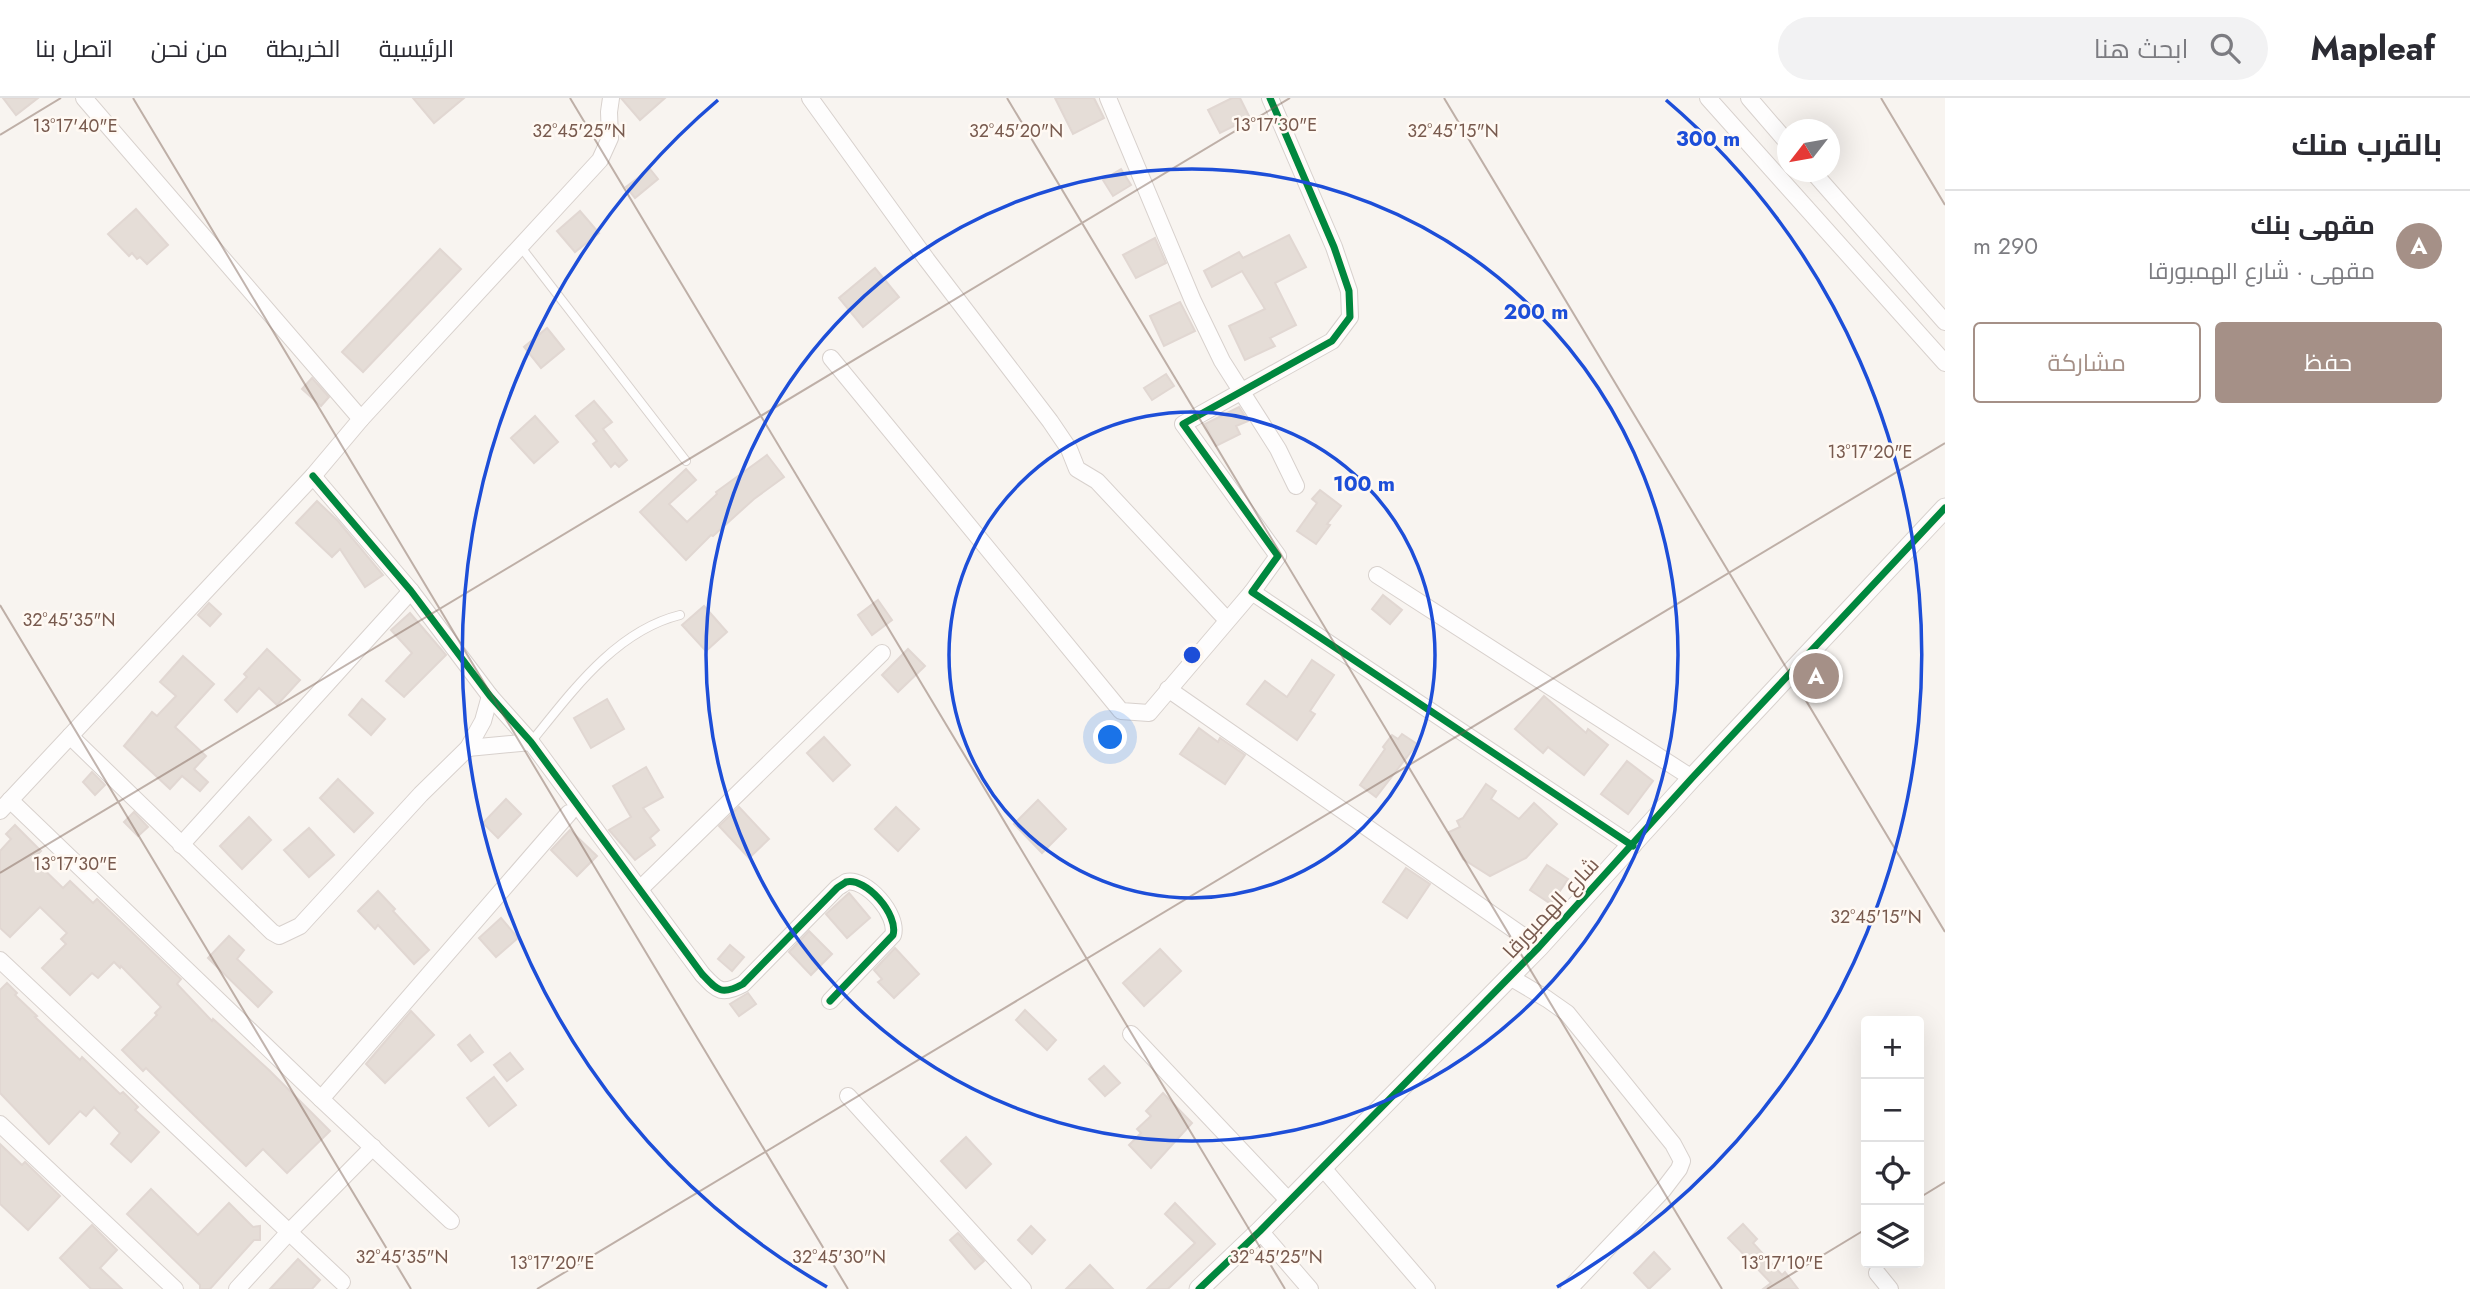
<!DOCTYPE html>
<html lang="ar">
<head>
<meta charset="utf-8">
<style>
  body { margin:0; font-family:Jost,Cairo,sans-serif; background:#f2f2f3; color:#2b2b33; direction:rtl }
  .controls { position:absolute; right:21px; bottom:21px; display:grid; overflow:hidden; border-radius:7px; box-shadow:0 7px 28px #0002 }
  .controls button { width:63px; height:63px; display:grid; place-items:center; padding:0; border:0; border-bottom:2px solid #e1e1e2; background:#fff; color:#2b2b33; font:35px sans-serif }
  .compass { position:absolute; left:1777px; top:21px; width:63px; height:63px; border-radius:50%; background:#fff; box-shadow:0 7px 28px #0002; rotate:239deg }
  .you { position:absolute; left:1111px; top:640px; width:24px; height:24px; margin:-18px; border:5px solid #fff; border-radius:50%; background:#1a73e8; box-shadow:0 0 0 10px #1a73e833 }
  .badge { display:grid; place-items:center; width:46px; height:46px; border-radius:50%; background:#a59087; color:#fff; font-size:23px; font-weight:700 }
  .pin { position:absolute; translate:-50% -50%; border:4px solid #fff; box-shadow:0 2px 7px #0006 }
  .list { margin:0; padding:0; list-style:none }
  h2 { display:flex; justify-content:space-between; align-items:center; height:91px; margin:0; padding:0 28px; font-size:30px }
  h2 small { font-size:23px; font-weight:400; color:#7c7c81 }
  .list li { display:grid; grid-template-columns:46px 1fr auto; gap:21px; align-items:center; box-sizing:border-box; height:112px; padding:0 28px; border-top:2px solid #e1e1e2 }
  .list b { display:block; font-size:26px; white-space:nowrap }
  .list p { margin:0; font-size:23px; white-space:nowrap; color:#7c7c81 }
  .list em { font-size:23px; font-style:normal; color:#7c7c81 }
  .actions { display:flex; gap:14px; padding:21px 28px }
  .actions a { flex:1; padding:16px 0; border:2px solid #a59087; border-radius:7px; text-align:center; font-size:24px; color:#a59087 }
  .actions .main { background:#a59087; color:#fff }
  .icon { flex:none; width:38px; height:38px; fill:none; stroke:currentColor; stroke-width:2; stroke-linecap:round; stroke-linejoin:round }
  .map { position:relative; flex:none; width:1945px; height:1191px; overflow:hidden; direction:ltr }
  header { display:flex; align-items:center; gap:42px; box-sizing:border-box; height:98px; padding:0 35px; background:#fff; border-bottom:2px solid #e1e1e2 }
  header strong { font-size:33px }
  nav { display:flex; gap:38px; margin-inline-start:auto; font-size:24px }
  .search { width:490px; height:63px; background:#f2f2f3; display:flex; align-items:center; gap:18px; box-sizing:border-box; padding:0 24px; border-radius:38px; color:#7c7c81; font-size:26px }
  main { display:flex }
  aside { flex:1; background:#fff }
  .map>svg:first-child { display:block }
  .building { fill:#e5ddd7; stroke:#e1d7d2; stroke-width:2 }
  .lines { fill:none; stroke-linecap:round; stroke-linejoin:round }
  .service-casing { stroke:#d8d1cd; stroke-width:10 }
  .minor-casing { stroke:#d8d1cd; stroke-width:18 }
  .tertiary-casing { stroke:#d8d1cd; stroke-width:21 }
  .service { stroke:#fefdfd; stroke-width:8 }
  .minor { stroke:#fefdfd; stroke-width:16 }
  .tertiary { stroke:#fefdfd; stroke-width:19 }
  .cycleway-casing { stroke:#fff9f3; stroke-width:11 }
  .cycleway { stroke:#00873e; stroke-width:7 }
  .ticks { fill:none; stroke:#785a4e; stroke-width:2; stroke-opacity:0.45 }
  .ring { fill:none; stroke:#1d4ed8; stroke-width:3.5 }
  .labels { text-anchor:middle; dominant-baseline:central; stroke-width:5; stroke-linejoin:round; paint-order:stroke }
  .street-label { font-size:21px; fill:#785a4e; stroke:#fff9f3 }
  .ticks-label { font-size:18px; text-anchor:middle; fill:#785a4e; stroke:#fff9f3; stroke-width:5; stroke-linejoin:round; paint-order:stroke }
  .centre { fill:#1d4ed8; stroke:#fff9f3; stroke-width:3.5 }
  .ring-label { font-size:21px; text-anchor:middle; font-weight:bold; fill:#1d4ed8; stroke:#fff9f3; stroke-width:5; stroke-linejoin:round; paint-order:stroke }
</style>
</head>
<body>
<header>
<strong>Mapleaf</strong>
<div class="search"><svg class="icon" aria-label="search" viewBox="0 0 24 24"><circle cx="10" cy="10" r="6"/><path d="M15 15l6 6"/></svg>ابحث هنا</div>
<nav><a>الرئيسية</a><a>الخريطة</a><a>من نحن</a><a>اتصل بنا</a></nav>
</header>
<main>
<aside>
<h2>بالقرب منك<small></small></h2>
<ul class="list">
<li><span class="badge">A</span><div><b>مقهى بنك</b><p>مقهى · شارع الهمبورقا</p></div><em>290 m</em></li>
</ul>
<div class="actions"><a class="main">حفظ</a><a>مشاركة</a></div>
</aside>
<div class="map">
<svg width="1945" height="1191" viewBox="0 0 1945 1191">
  <rect width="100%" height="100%" fill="#f8f4f0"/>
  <!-- building -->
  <g class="building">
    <polygon points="3,0 38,0 16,17"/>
    <polygon points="413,0 464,0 434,25"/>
    <polygon points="621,0 665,0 640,22"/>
    <polygon points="1055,0 1094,0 1104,20 1073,36"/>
    <polygon points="1232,0 1240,0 1250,20 1220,35 1208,12"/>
    <polygon points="650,71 658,81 635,100 626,89"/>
    <polygon points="1121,71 1131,87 1113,98 1103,82"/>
    <polygon points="136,111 168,147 147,166 140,159 137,161 132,155 129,158 108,136"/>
    <polygon points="580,113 599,135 575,154 557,133"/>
    <polygon points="1289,137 1306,169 1275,185 1296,227 1270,240 1275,248 1245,262 1229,228 1265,211 1242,173 1212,189 1204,173 1239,154 1243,160"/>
    <polygon points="1155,140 1166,165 1136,180 1123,157"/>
    <polygon points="440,151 461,171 363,274 342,254"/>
    <polygon points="875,170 899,199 863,229 839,200"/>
    <polygon points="1180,204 1195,233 1164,248 1150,218"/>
    <polygon points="547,230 564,251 541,270 524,249"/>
    <polygon points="1166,276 1174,288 1152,302 1144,290"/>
    <polygon points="312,280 329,299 321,308 302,291"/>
    <polygon points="594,303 612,324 603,331 627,362 619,369 615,365 611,369 593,346 597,343 576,318"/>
    <polygon points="1239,309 1248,323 1236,328 1240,336 1216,348 1205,326"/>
    <polygon points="535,318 558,344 534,365 511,340"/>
    <polygon points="767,357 784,379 754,401 713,438 711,437 686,462 640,414 686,371 696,382 669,406 687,424 717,396 716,394"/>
    <polygon points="1320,392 1341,408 1327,426 1330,427 1316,446 1297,433 1317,405 1312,401"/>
    <polygon points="317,403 338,423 383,477 365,489 340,451 332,459 296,425"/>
    <polygon points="1383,497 1402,512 1390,526 1372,511"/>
    <polygon points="878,502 892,522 872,537 858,517"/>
    <polygon points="209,505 221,516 210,528 198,517"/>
    <polygon points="704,508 727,534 706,553 682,527"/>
    <polygon points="410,515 446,557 404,599 386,583 412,555 391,532"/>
    <polygon points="267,551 300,582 277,607 259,590 237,614 225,602 247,579 244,576"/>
    <polygon points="908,551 925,568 898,594 882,577"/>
    <polygon points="183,558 214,586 175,629 206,658 194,671 208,684 200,693 182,678 170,691 124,648 152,614 157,618 176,598 160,584"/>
    <polygon points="1312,562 1334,577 1310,613 1315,616 1297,642 1247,606 1265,583 1287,599"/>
    <polygon points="1544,598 1586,635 1588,631 1608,647 1584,677 1548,649 1543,655 1515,631"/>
    <polygon points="362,601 385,621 371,637 349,617"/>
    <polygon points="607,601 624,631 591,650 574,620"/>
    <polygon points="1199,630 1218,644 1220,640 1245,657 1225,686 1180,656"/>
    <polygon points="1402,636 1417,646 1376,699 1360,687 1385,651 1383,649 1392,637 1398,641"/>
    <polygon points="824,639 850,667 833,683 807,655"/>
    <polygon points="1627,663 1653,683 1628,716 1601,696"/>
    <polygon points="646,669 663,699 643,710 659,732 650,740 655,747 635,762 609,732 631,719 613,688"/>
    <polygon points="92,674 105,687 95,697 83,684"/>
    <polygon points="338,681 373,715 354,734 320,700"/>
    <polygon points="1486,686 1496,693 1491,701 1519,721 1534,705 1557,726 1526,760 1490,778 1463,761 1449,734 1460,729 1457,723 1463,720"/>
    <polygon points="506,701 521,716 498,740 483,725"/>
    <polygon points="1038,702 1066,731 1042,755 1014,726"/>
    <polygon points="739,709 769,741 749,760 719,728"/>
    <polygon points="896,709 919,731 898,753 875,731"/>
    <polygon points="134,714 148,729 138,738 124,724"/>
    <polygon points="249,719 271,742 242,771 220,748"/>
    <polygon points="15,727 41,753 33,761 63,790 70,783 93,805 97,801 181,881 177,886 212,923 213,921 270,973 330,1033 287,1075 263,1051 246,1068 146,970 143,973 122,952 157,917 155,915 161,909 121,868 120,870 114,864 98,880 92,875 70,897 42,870 66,846 61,841 67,835 40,809 10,839 0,830 0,753 11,741 6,736"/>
    <polygon points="309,730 334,757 309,779 284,752"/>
    <polygon points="570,732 597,758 577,778 551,752"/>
    <polygon points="1547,767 1568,781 1551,806 1530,792"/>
    <polygon points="1406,770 1430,786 1407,820 1383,804"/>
    <polygon points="378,793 395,811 393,813 429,852 414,866 378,827 375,831 358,813"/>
    <polygon points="849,795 870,820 847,840 826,816"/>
    <polygon points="501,820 518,840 496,859 479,840"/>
    <polygon points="809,833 832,856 811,877 789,854"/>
    <polygon points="229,838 244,852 237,861 272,894 258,909 208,860"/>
    <polygon points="730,847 744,859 732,873 718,861"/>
    <polygon points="895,850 919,876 894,900 878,884 882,881 874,872"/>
    <polygon points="1160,851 1181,873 1144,908 1123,885"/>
    <polygon points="7,885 17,895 15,897 37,918 35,919 80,962 82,959 120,996 123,994 138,1009 135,1012 159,1034 131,1064 111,1046 120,1035 94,1009 86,1018 80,1013 49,1046 0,995 0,892"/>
    <polygon points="748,895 756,906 739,918 730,906"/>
    <polygon points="1025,912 1056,942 1047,952 1016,922"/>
    <polygon points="411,913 434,937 385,985 366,966"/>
    <polygon points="470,937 483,954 471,963 458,947"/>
    <polygon points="510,955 523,971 507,983 494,967"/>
    <polygon points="1104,968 1120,985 1105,998 1089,981"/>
    <polygon points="494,979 516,1007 489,1028 467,1000"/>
    <polygon points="1163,995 1192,1025 1151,1070 1129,1047 1141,1035 1137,1031 1151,1018 1146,1013"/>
    <polygon points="966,1039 991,1066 966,1090 941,1063"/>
    <polygon points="0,1046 22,1067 25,1064 60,1098 28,1132 0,1106"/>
    <polygon points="151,1091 198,1137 229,1105 253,1129 260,1128 260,1142 254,1142 210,1191 200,1191 200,1187 127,1116"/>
    <polygon points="1175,1105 1215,1146 1168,1191 1147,1191 1195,1145 1165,1116"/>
    <polygon points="1743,1126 1757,1141 1753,1145 1782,1177 1785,1174 1798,1191 1763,1191 1771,1185 1728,1140"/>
    <polygon points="92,1127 117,1152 100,1170 122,1191 91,1191 60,1160"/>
    <polygon points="1031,1128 1045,1142 1032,1156 1018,1142"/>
    <polygon points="958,1135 984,1163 975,1171 950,1142"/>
    <polygon points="1654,1154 1670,1171 1649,1191 1634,1175"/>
    <polygon points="298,1161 320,1182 312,1191 270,1191"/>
    <polygon points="1090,1167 1113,1191 1066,1191"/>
  </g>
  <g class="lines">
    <defs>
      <g id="service">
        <polyline points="520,148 686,363"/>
        <path d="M531 644C571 595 615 533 680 517"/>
      </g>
      <g id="minor">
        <polyline points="84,0 361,321"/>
        <polyline points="810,0 927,162 1050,323 1069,351 1077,371 1097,383 1227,522"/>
        <polyline points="1108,0 1193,203 1222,263 1278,351 1296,388"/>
        <polyline points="1270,0 1334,149 1349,193 1350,219 1332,243 1183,326 1278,458 1252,494 1633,748"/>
        <polyline points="1708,0 1945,265"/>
        <polyline points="1749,0 1787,44"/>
        <polyline points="1813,74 1945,224"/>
        <polyline points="831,260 1121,613 1149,615 1252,494"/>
        <path d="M313 378 411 493 490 598 531 644 702 876C717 892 721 898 743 886L837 790C838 789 845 785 846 784 866 779 899 817 893 837L830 903"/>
        <polyline points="1377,477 1692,680"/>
        <polyline points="1168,591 1539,849"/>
        <polyline points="70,638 272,834 279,838 300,828 421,696 468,650 483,623 490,598"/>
        <polyline points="468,650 531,644"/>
        <polyline points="10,702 321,1001 451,1123"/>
        <polyline points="0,713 313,378 361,321 600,62 610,40 609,14 611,0"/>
        <polyline points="181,747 411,493"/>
        <polyline points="640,791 882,555"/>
        <polyline points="0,862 342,1184"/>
        <polyline points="1510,879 1547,901 1567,915 1673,1046 1682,1063 1679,1071 1663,1092 1569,1191"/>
        <polyline points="1131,936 1288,1102"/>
        <polyline points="848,998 1023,1191"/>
        <polyline points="321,1001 569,715"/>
        <polyline points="0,1026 175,1191"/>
        <polyline points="1322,1069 1427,1191"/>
        <polyline points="1260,1133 1310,1191"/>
        <polyline points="1877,1175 1890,1191"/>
        <polyline points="237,1191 290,1133 373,1049"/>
      </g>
      <polyline id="tertiary" points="1199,1191 1260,1133 1539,849 1692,680 1945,410"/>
    </defs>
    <!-- service casing -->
    <use href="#service" class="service-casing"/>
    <!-- minor casing -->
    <use href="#minor" class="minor-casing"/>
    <!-- tertiary casing -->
    <use href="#tertiary" class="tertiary-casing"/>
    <!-- service -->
    <use href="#service" class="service"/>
    <!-- minor -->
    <use href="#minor" class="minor"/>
    <!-- tertiary -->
    <use href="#tertiary" class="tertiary"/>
    <defs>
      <g id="cycleway">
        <polyline points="1270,0 1334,149 1349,193 1350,219 1332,243 1183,326 1278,458 1252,494 1633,748"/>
        <path d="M313 378 411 493 490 598 531 644 702 876C717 892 721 898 743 886L837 790C838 789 845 785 846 784 866 779 899 817 893 837L830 903"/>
        <polyline points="1199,1191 1260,1133 1539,849 1692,680 1945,410"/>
      </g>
    </defs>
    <!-- cycleway casing -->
    <use href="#cycleway" class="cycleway-casing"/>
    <!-- cycleway -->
    <use href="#cycleway" class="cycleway"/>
  </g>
  <!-- ticks -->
  <path class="ticks" d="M133 0 848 1191M570 0 1285 1191M1007 0 1722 1191M1444 0 1945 834M1881 0 1945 107M0 37 61 0M0 507 411 1191M0 775 1290 0M1919 1100 1945 1084M537 1191 1945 345M1767 1191 1866 1131"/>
  <!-- distance rings -->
  <g class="ring">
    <circle cx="1192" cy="557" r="243"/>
    <circle cx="1192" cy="557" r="486"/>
    <path d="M827 1189A730 730 0 0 1 718 2M1666 2A730 730 0 0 1 1557 1189"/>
  </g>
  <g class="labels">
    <!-- street labels -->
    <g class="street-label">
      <text transform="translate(1551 810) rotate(-47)">شارع الهمبورقا</text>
    </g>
  </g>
  <g class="ticks-label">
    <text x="1275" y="33">13°17'30"E</text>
    <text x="75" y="34">13°17'40"E</text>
    <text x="1016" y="39">32°45'20"N</text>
    <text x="1453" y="39">32°45'15"N</text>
    <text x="579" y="39">32°45'25"N</text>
    <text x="1870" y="360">13°17'20"E</text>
    <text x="69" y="528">32°45'35"N</text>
    <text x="75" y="772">13°17'30"E</text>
    <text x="1876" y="825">32°45'15"N</text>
    <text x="402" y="1165">32°45'35"N</text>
    <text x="839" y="1165">32°45'30"N</text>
    <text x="1276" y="1165">32°45'25"N</text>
    <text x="552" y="1171">13°17'20"E</text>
    <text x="1782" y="1171">13°17'10"E</text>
  </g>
  <circle cx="1192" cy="557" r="10" class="centre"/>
  <g class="ring-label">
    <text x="1708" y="48">300 m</text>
    <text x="1536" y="221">200 m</text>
    <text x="1364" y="393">100 m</text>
  </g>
</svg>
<div class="controls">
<button>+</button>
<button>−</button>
<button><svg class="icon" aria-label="locate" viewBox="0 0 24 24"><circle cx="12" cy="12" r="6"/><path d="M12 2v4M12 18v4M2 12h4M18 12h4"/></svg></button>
<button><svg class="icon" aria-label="layers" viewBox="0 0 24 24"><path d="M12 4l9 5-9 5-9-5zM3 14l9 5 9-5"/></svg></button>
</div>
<svg class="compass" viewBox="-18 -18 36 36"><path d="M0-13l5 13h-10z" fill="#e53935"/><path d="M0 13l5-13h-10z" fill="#7c7c81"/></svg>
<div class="you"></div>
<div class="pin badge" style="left:1816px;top:578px">A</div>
</div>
</main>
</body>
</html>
